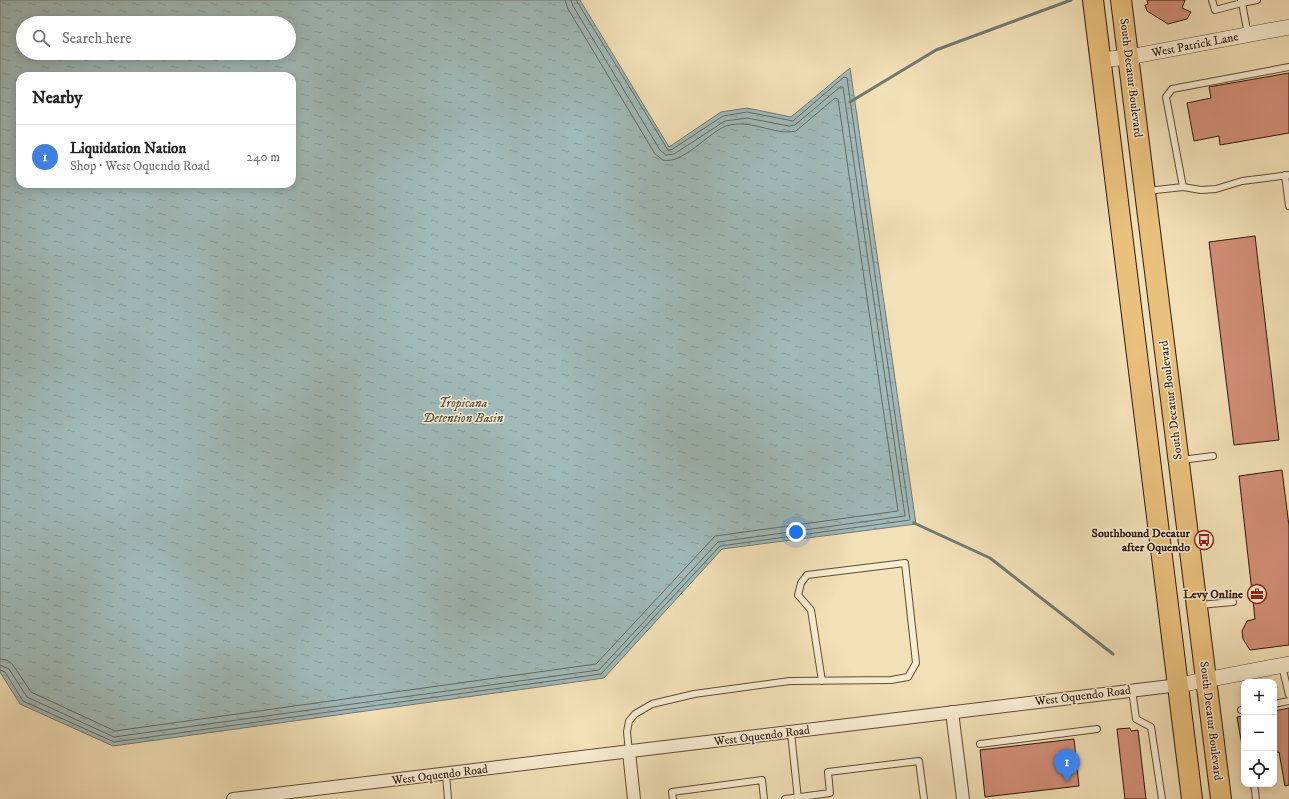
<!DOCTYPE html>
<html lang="en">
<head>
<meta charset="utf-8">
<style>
  body { margin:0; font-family:"IM FELL DW Pica",serif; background:#f2f2f2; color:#222 }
  .controls { position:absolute; right:12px; bottom:12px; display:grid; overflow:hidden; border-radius:8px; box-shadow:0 2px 10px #0003 }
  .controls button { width:36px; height:36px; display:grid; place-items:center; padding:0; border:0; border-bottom:1px solid #e0e0e0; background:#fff; color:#222; font:20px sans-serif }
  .you { position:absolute; left:796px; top:532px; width:14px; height:14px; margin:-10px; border:3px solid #fff; border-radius:50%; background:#1a73e8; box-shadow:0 0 0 6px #1a73e833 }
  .badge { display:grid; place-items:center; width:26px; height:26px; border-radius:50%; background:#8f2418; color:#fff; font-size:13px; font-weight:700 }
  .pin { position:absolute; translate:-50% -33px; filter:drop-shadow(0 1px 2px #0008) }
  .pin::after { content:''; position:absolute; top:21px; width:14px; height:12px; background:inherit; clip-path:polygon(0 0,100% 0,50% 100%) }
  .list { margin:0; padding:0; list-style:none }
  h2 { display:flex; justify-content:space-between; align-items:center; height:52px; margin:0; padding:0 16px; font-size:17px }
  h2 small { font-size:13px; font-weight:400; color:#767676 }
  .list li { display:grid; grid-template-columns:26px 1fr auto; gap:12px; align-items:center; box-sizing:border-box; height:64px; padding:0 16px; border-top:1px solid #e0e0e0 }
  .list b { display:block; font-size:15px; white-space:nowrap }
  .list p { margin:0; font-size:13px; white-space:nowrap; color:#767676 }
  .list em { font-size:13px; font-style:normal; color:#767676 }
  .icon { flex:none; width:22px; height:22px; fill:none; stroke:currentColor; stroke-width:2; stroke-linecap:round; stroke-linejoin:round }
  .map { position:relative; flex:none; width:1289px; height:799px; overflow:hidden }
  .search { position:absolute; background:#fff; box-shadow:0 2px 10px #0003; left:16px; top:16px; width:280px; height:44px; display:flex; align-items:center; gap:10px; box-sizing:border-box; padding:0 14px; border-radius:22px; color:#767676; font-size:15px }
  .panel { position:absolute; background:#fff; box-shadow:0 2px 10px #0003; left:16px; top:72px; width:280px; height:116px; border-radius:12px }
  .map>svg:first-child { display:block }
  .water { fill:url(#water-ripples); stroke:#727973; fill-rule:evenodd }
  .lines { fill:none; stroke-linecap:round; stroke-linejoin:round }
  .shore { stroke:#676962; stroke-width:1 }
  .stream { stroke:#727973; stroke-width:3 }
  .building { fill:#d28f78; stroke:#2e180a }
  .service-casing { stroke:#5f4a35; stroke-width:8 }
  .minor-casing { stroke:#5f4a35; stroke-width:14 }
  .tertiary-casing { stroke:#5f4a35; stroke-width:16 }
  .primary-casing { stroke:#2e180a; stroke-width:22 }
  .service { stroke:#f7ebd0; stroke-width:6 }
  .minor { stroke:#f7ebd0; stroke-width:12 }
  .tertiary { stroke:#f7ebd0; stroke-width:15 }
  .primary { stroke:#e9c07c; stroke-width:20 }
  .labels { text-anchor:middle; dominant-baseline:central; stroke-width:3; stroke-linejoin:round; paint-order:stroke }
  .street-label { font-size:12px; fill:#2e180a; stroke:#f7ebd0 }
  .poi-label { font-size:12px; font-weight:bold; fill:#2e180a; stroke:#f7ebd0; text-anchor:end }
  .water-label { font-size:13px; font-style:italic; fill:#565147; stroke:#f7ebd0 }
</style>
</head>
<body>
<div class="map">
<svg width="1289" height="799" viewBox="0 0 1289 799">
  <defs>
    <pattern id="water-ripples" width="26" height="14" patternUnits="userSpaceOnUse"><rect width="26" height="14" fill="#a0bab9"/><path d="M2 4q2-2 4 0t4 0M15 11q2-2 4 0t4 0" fill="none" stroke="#8a9f9e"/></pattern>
  </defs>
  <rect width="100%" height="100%" fill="#f2e0b7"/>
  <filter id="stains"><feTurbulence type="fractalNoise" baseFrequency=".005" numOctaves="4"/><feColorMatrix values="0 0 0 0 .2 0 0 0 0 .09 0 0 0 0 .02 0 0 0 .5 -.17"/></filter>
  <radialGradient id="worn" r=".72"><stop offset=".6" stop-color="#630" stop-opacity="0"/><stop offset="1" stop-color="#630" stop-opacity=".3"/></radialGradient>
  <!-- water -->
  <path class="water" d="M0 0H580L669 147 721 112 747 108 791 117 850 68 916 524 722 549 604 678 113 746 20 704 0 672ZM23 23H289V53H23ZM20 76H292V184H20Z"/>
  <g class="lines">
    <!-- shore -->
    <g class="shore">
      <path d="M0 659 7 660 13 665 31 692 115 731 596 664 715 536 898 511 838 99 835 98 796 131C774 136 751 118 726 126 708 133 682 165 663 160L655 154 568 9 565 0"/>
      <polyline points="0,665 9,669 27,697 114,737 599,670 718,542 905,516 843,87 840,87 795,125 789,126 747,118 725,121 674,154 666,155 660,150 573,6 571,0"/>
      <polyline points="0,670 5,672 23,701 114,742 601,674 720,546 910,520 847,78 844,77 793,121 747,112 723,116 671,150 668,150 576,0"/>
    </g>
    <!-- stream -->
    <g class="stream">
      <polyline points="850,102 936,50 1071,0"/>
      <polyline points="914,523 990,558 1113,654"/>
    </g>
  </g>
  <!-- building -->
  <g class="building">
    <polygon points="1147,0 1185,0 1182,8 1191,12 1187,19 1168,24 1147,11 1145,5 1148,4"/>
    <polygon points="1289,73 1289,133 1220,145 1219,136 1194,141 1187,103 1211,98 1209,87"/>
    <polygon points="1255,236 1279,440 1234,445 1209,242"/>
    <polygon points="1282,470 1289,526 1289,645 1250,650 1243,639 1242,631 1247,621 1255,619 1239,476"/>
    <polygon points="1289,708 1289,785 1285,786 1279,752 1274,753 1274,711"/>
    <polygon points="1244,716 1244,757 1237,717"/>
    <polygon points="1130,728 1131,731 1138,730 1146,799 1125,799 1117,729"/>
    <polygon points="1074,739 1079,786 985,797 980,750"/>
  </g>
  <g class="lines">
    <defs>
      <g id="service">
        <polyline points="1212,0 1215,10 1242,3 1241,0"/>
        <polyline points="1248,35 1242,3 1257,0"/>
        <polyline points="1285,175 1289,206"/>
        <polyline points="1183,187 1201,190 1216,189 1242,181 1289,175"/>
        <polyline points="1147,191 1183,187 1166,97 1172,89 1289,67"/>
        <polyline points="1181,460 1213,456"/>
        <polyline points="1199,605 1233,602"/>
        <polyline points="1282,666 1289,695"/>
        <polyline points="1132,690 1136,719 1151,727 1162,799"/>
        <polyline points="1274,704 1289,701"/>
        <polyline points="1241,710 1244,709"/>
        <polyline points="791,733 798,799"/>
        <polyline points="980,744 1097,729"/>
        <polyline points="629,752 627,732 629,721 635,714 652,704 694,694 790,681 891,680 908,677 916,663 905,563 807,575 801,583 798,595 811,610 822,681"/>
        <polyline points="446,775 448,799"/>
        <polyline points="1254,784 1256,799"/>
        <polyline points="673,799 672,792 762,780 764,799"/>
        <polyline points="785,799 830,793 828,772 919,761 924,799"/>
      </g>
      <g id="minor">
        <polyline points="952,712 963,799"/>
        <polyline points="629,752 634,799"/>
        <polyline points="233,799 1179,685"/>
      </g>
      <g id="tertiary">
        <polyline points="1100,60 1129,57 1289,27"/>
        <polyline points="1179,685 1289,664"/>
      </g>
      <g id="primary">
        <polyline points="1093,0 1192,799"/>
        <polyline points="1121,0 1221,799"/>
      </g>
    </defs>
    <!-- service casing -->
    <use href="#service" class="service-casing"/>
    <!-- minor casing -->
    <use href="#minor" class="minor-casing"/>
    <!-- tertiary casing -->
    <use href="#tertiary" class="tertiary-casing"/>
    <!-- primary casing -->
    <use href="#primary" class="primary-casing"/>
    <!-- service -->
    <use href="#service" class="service"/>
    <!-- minor -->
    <use href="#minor" class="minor"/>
    <!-- tertiary -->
    <use href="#tertiary" class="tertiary"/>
    <!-- primary -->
    <use href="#primary" class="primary"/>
  </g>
  <!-- icons -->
  <defs>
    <symbol id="bus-ring" viewBox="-11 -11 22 22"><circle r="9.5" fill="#f7ebd0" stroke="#8f2418" stroke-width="1.5"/><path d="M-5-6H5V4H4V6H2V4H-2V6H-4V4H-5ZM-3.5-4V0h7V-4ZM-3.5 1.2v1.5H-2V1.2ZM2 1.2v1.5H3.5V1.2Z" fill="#8f2418"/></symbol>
    <symbol id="office-ring" viewBox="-11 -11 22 22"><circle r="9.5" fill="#f7ebd0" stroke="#8f2418" stroke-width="1.5"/><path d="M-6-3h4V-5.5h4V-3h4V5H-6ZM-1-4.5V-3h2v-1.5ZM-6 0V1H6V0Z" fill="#8f2418"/></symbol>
  </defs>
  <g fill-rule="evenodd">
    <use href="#bus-ring" x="1193" y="529" width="22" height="22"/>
    <use href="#office-ring" x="1246" y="583" width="22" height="22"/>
  </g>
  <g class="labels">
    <!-- street labels -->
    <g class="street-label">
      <text transform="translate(1195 45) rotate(-11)">West Patrick Lane</text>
      <text transform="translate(1131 78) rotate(83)">South Decatur Boulevard</text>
      <text transform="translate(1171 400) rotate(-97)">South Decatur Boulevard</text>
      <text transform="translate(1083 696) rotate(-7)">West Oquendo Road</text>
      <text transform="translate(1211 721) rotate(83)">South Decatur Boulevard</text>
      <text transform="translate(762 736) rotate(-7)">West Oquendo Road</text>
      <text transform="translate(440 775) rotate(-7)">West Oquendo Road</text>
    </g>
    <!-- poi labels -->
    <g class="poi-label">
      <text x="1190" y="533">Southbound Decatur<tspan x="1190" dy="14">after Oquendo</tspan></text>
      <text x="1243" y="594">Levy Online</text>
    </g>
    <!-- water labels -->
    <g class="water-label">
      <text x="463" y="403">Tropicana<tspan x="463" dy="15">Detention Basin</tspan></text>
    </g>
  </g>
  <rect width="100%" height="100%" filter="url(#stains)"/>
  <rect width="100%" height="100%" fill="url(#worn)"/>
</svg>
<div class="controls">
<button>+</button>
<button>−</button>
<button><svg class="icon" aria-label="locate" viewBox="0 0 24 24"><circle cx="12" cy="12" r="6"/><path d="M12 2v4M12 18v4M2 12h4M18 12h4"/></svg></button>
</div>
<div class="you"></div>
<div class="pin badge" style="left:1067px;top:782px;background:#3f7fe0">1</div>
<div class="search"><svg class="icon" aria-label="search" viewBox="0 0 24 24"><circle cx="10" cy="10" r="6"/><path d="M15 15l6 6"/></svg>Search here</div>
<section class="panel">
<h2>Nearby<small></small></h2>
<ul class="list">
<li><span class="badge" style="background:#3f7fe0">1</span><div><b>Liquidation Nation</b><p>Shop · West Oquendo Road</p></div><em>240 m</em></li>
</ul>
</section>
</div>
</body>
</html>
